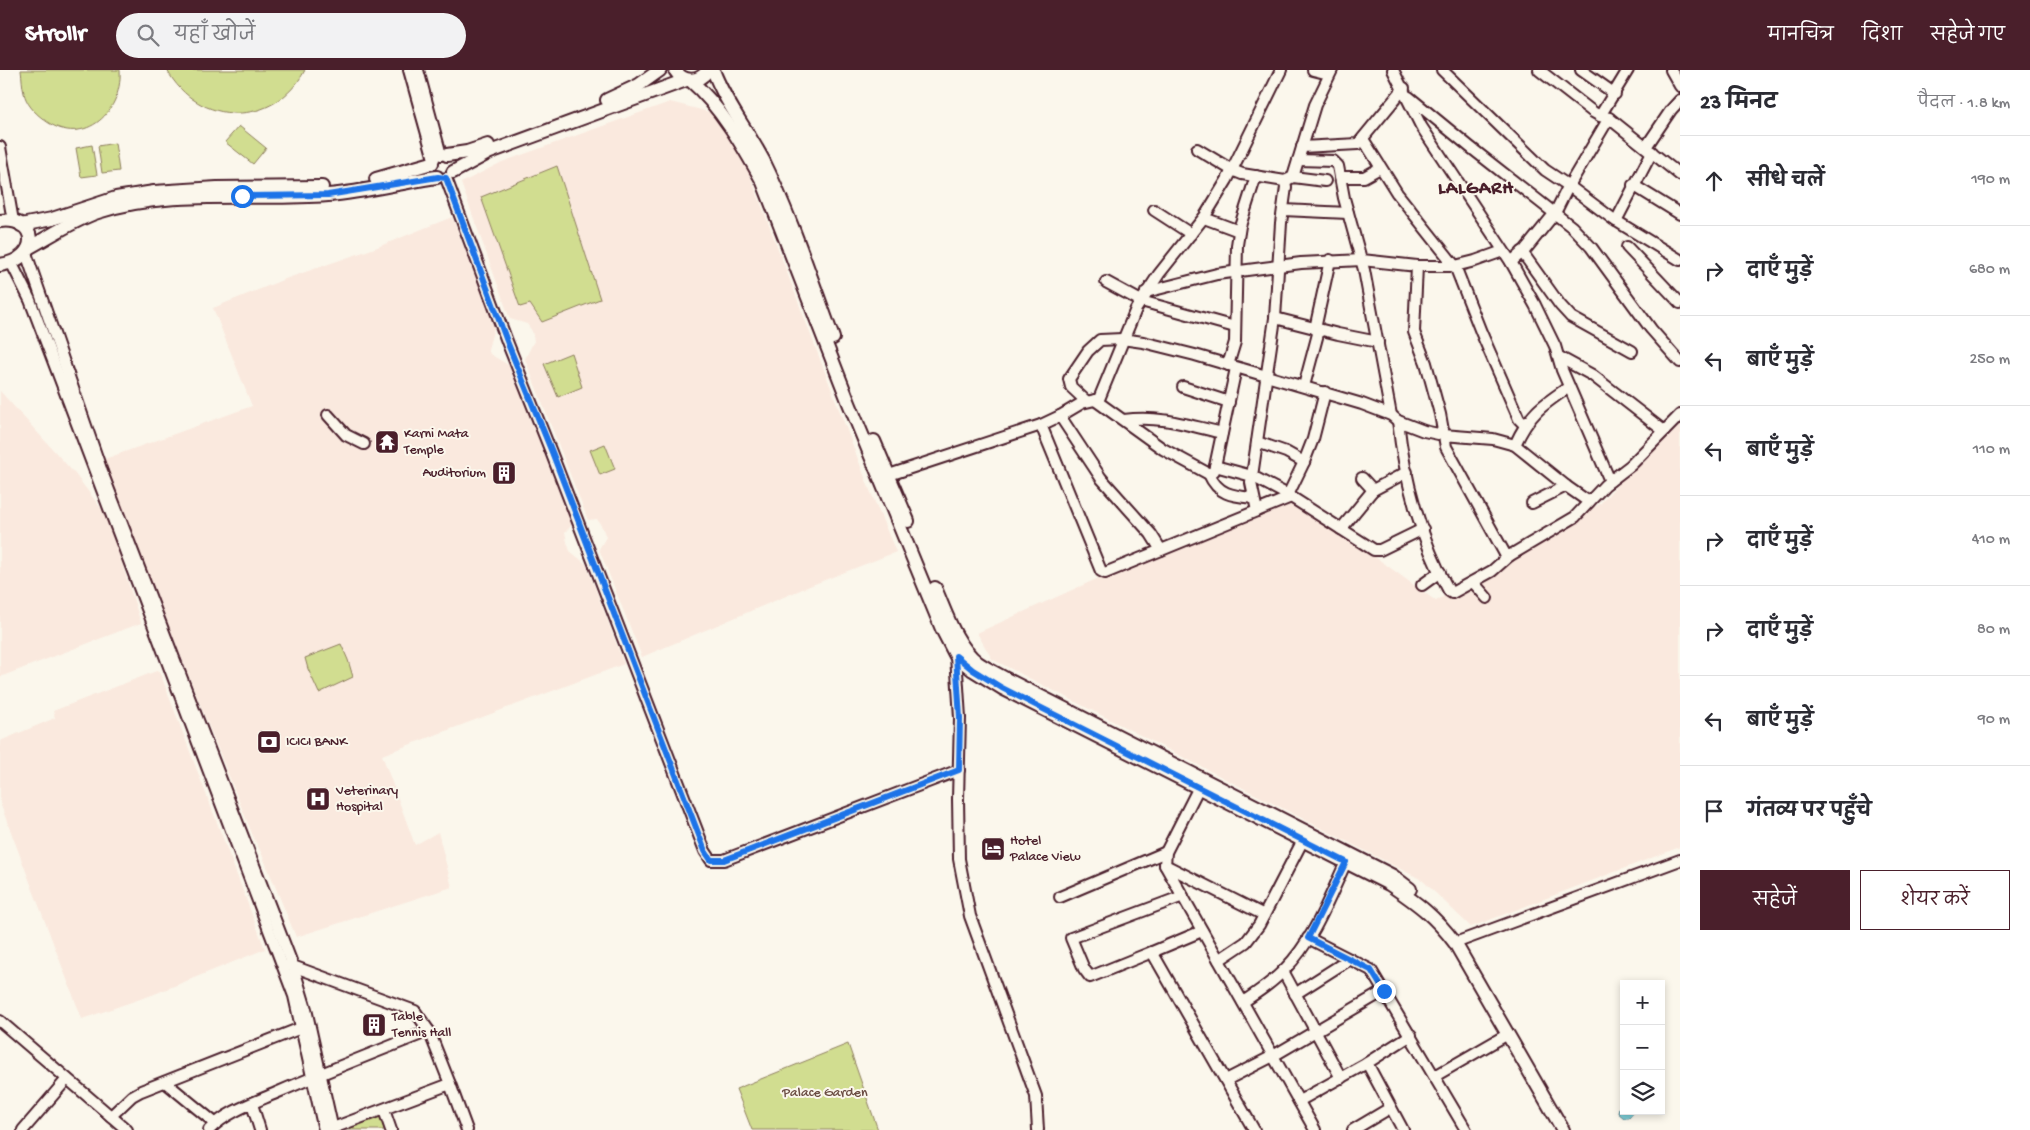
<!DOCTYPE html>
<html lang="hi">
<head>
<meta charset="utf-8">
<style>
  body { margin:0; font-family:"Gochi Hand","Playpen Sans Deva",sans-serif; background:#f2f2f3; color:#2b2b33 }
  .controls { position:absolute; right:15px; bottom:15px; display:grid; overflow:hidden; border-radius:0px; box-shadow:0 2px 8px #0003 }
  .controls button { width:45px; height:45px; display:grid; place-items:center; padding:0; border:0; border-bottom:1px solid #e1e1e2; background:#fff; color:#2b2b33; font:25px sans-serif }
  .stop { position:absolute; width:15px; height:15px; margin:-11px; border:4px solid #1a73e8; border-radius:50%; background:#fff }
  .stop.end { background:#1a73e8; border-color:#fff; box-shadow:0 1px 5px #0008 }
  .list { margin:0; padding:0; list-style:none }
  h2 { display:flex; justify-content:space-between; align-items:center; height:65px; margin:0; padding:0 20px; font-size:21px }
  h2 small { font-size:16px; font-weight:400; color:#7c7c81 }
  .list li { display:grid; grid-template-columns:32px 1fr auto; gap:15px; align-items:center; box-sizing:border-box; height:90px; padding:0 20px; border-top:1px solid #e1e1e2 }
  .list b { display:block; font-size:19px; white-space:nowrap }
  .list em { font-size:16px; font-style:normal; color:#7c7c81 }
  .actions { display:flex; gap:10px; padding:15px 20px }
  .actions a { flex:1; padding:11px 0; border:1px solid #4a1f2b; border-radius:0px; text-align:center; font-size:18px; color:#4a1f2b }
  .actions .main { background:#4a1f2b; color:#fff }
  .icon { flex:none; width:28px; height:28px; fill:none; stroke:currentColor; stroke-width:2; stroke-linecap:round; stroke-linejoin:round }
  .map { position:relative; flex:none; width:1680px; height:1060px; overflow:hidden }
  header { display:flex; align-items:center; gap:30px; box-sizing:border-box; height:70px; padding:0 25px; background:#4a1f2b; color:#fff }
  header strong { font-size:24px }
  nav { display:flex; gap:28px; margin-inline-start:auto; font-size:18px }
  .search { width:350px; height:45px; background:#f2f2f3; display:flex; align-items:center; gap:12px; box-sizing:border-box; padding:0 18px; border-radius:28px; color:#7c7c81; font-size:19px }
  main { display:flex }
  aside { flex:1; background:#fff }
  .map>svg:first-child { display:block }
  .built { fill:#fae9de }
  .green { fill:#d1dd90; stroke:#8e7e5e }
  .water { fill:#7bccd5; stroke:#678791 }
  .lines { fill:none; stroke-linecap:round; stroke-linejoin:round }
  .minor-casing { stroke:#4a1f2b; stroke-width:14 }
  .major-casing { stroke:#4a1f2b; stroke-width:16 }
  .minor { stroke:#fbf7ec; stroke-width:10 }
  .major { stroke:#fbf7ec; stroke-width:12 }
  .route { stroke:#1a73e8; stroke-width:6 }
  .labels { text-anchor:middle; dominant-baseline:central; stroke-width:4; stroke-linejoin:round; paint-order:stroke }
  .poi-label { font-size:14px; fill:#4a1f2b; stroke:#fbf7ec; text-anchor:start }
  .park-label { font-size:14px; fill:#6c4e44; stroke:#fbf7ec }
  .district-label { font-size:19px; font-weight:bold; letter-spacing:1px; fill:#4a1f2b; stroke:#fbf7ec }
</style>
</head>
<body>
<header>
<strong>Strollr</strong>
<div class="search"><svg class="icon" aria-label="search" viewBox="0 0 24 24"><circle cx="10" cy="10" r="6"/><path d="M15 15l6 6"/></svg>यहाँ खोजें</div>
<nav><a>मानचित्र</a><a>दिशा</a><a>सहेजे गए</a></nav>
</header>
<main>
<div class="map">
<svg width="1680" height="1060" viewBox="0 0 1680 1060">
  <rect width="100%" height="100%" fill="#fbf7ec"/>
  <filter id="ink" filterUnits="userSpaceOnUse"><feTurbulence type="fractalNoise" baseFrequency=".02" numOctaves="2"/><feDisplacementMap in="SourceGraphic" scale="10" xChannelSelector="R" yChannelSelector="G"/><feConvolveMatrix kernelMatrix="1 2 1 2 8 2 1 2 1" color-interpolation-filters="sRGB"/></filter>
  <g filter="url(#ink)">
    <!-- built -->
    <g class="built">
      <polygon points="670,32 713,43 745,92 869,418 896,482 812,515 642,587 599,479 606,467 602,457 597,449 588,450 525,289 534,271 532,261 527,254 510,249 461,113 502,92"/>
      <polygon points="452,147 495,254 488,279 490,284 510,296 573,454 565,462 567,472 570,481 586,494 624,594 382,685 415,775 438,762 452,817 296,867 261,782 255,771 102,390 252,336 213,238 285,209 375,178"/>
      <polygon points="0,321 75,404 103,441 116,475 141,553 0,607"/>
      <polygon points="1680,345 1680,777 1471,857 1422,810 992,589 977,563 1287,423 1436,531 1600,434"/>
      <polygon points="159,600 265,879 152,925 82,949 0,733 0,671 55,648 53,641"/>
    </g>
    <!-- green -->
    <g class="green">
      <path d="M21 0H120C123 45 80 80 42 48 34 42 26 33 24 23 22 16 22 7 21 0Z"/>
      <path d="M167 0H305C275 58 198 57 167 0Z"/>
      <polygon points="239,56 266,78 253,94 225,72"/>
      <polygon points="115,73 119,101 102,103 98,76"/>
      <polygon points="92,75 97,105 81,107 76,78"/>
      <polygon points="557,96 600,229 542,252 530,234 520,237 481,127"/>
      <polygon points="571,283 582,317 558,327 544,294"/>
      <polygon points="605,374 615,399 600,405 590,380"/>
      <polygon points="341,574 348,590 353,607 319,623 308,599 305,588"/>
      <polygon points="848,974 878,1060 752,1060 736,1019"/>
      <polygon points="382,1045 388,1060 339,1060"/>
    </g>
    <!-- water -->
    <polygon class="water" points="1624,1033 1624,1041 1635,1041 1629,1048 1624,1048 1618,1043 1619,1037"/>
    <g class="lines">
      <defs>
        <g id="minor">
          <polyline points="409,0 434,89"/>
          <polyline points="418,0 441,85"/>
          <polyline points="1313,0 1329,4"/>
          <polyline points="1393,0 1421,56 1511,192 1535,235 1555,276 1562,300 1610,411"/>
          <polyline points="1442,0 1545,100 1569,116 1613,149 1680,190"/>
          <polyline points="1539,0 1593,42 1600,46 1609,48 1680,105"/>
          <polyline points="1581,0 1615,24"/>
          <polyline points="1671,0 1680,16"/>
          <polyline points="1409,27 1470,77 1572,157 1591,177 1651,259 1680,292"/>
          <polyline points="1600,46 1628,0"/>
          <polyline points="1363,69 1397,123 1455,196 1481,262 1519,349 1525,355"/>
          <polyline points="0,77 13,151"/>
          <polyline points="1302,77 1358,74 1404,18"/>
          <polyline points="1646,77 1671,40 1680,30"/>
          <polyline points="1197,79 1232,100 1242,104 1285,111 1293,107 1325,111"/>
          <polyline points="1298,90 1333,91 1338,96 1344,128 1364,200 1391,345"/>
          <polyline points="1293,107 1315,35 1332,0"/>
          <polyline points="1340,107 1364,107 1380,98"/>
          <polyline points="446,108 508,274 551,382 705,781 711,790 724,790 959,700"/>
          <polyline points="1633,115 1680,144"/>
          <polyline points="1154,140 1191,164"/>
          <polyline points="1283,140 1348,143"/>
          <polyline points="1204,148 1239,161"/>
          <polyline points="1616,151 1652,82"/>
          <polyline points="1627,177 1680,233"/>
          <polyline points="1522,182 1560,235 1571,247 1632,281"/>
          <polyline points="26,183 102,402 293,896 306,939 333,1060"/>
          <polyline points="11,192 30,230 294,926 324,1060"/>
          <polyline points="1511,192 1525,180 1555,143 1567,119 1609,48"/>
          <polyline points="1417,196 1414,262 1426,293 1440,344 1446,377 1505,484 1509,486 1575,447 1605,415 1631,395 1680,345"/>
          <polyline points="1106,212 1141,231 1235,257"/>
          <polyline points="1146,222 1217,204 1301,193 1362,190 1417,196 1455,196 1475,191 1503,181"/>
          <polyline points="1275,248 1338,264 1378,272"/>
          <polyline points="1315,259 1330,190"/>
          <polyline points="1559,287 1592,305 1664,361"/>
          <polyline points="1228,295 1235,272 1237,175 1240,156 1256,106"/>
          <polyline points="1304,316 1319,260"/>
          <polyline points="1183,317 1229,332"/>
          <polyline points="1095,330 1163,379 1209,404 1214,401 1236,298"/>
          <polyline points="1086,331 1071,317 1069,309 1088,281 1100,270 1122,269 1143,272 1195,285 1362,334 1391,345 1398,351 1424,361 1443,365 1493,369 1515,375 1566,416 1589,432"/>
          <polyline points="328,345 346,365 364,374"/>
          <polyline points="1060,346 1101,408 1151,464 1161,480"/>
          <path d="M1124 350C1159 345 1188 355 1222 363"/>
          <path d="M1398 351C1404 407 1421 471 1449 521L1452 523 1492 501 1509 486"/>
          <polyline points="1041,355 1101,501 1105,503 1291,427"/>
          <polyline points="1257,372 1286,382 1304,392"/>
          <path d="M1515 375C1529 344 1542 335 1569 317"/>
          <polyline points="1215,396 1252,406 1288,425 1374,480 1380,480 1423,459"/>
          <path d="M1209 404C1218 425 1233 426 1253 428"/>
          <polyline points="889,405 1041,355 1060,346 1082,333 1099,329 1136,239 1159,204 1205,146 1227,110 1281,0"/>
          <polyline points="1362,408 1373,420 1407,402"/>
          <polyline points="1288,425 1304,392 1313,369 1325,322"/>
          <polyline points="1532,433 1566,416"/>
          <polyline points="1257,441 1251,413 1275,248 1281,153 1286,117 1285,111"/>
          <polyline points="1341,459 1373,420"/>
          <polyline points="1473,512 1487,528"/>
          <polyline points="1422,515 1440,502"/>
          <polyline points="956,586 960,648 958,729 959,789 970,846 1036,1026 1038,1060"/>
          <polyline points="1199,717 1166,782 1165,795 1315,1060"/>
          <polyline points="1165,795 1264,845"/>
          <polyline points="1060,827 1166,782"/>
          <polyline points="1202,861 1152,882 1254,1060"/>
          <polyline points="1308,868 1371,900 1466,1060"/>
          <polyline points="1455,873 1680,790"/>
          <polyline points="1152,882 1090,907 1084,899 1071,868 1183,826"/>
          <polyline points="1219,890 1246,872 1259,855 1303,770"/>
          <polyline points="290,895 415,941 429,961 450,1014"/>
          <polyline points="1283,901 1341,1008"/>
          <polyline points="1295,924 1350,889"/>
          <path d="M1243 932C1258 922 1273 912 1285 899 1314 870 1329 828 1346 792"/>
          <polyline points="0,951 127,1060"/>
          <polyline points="1435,1006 1508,964"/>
          <polyline points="1226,1010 1273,986 1384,921"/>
          <polyline points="165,1012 215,1053"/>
          <polyline points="1299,1031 1367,993"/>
          <polyline points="252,1034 260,1060"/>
          <polyline points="384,1040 391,1060"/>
          <polyline points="111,1046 132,1026 141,1021 306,956"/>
          <polyline points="333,1058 450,1014 467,1060"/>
          <polyline points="23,1060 67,1009"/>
          <path d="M209 1060C226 1042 253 1033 276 1023 327 1001 378 981 429 961"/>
          <polyline points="1353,1060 1390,1038"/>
          <polyline points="1403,1060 1367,993 1411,965"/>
        </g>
        <g id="major">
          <path d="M675 0C683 13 699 13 708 0"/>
          <path d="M713 0C725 32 747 60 763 90 791 147 811 209 833 268"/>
          <path d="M690 10C721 37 743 76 763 112L849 333 942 559 956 586 973 600 1002 618 1389 814C1417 833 1435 846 1455 873L1563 1060"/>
          <polyline points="607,30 639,15 660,0"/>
          <polyline points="447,85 467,82 488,75"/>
          <polyline points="453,102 490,82 686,10"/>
          <polyline points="376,109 432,93"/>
          <path d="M0 151C38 146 42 189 0 195"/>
          <polyline points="21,155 52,149 116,128 154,122 217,118 322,117"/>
          <path d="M30 177C52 165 74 150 98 142 172 118 252 131 328 125 365 122 401 112 437 107"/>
          <polyline points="874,371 908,451"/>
          <path d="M935 518C946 543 956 576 978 593 987 599 997 604 1006 609L1393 806 1410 819"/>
        </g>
      </defs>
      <!-- minor casing -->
      <use href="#minor" class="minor-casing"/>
      <!-- major casing -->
      <use href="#major" class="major-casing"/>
      <!-- minor -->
      <use href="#minor" class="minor"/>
      <!-- major -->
      <use href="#major" class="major"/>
    </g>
  </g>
  <g class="lines" filter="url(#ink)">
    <!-- route -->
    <polyline class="route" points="242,126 328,125 438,107 446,108 508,274 552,382 705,781 711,790 724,790 959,700 960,648 956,586 973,600 1002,618 1346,792 1308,868 1371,900 1384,921"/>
  </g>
  <!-- icons -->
  <defs>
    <symbol id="temple-square" viewBox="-11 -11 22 22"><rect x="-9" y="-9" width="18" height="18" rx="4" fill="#4a1f2b" stroke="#fbf7ec"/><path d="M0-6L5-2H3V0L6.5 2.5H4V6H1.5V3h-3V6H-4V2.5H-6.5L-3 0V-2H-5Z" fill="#fff"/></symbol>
    <symbol id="building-square" viewBox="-11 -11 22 22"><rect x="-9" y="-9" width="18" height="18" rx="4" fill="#4a1f2b" stroke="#fbf7ec"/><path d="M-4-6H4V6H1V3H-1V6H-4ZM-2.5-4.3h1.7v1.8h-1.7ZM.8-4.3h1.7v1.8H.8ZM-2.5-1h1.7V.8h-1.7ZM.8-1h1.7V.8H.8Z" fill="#fff"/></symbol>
    <symbol id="bank-square" viewBox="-11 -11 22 22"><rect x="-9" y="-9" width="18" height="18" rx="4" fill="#4a1f2b" stroke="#fbf7ec"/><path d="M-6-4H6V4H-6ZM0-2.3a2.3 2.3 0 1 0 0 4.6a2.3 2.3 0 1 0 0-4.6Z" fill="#fff"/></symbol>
    <symbol id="hospital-square" viewBox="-11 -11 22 22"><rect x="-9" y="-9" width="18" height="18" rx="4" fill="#4a1f2b" stroke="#fbf7ec"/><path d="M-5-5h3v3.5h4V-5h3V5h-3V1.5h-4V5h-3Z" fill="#fff"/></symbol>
    <symbol id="hotel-square" viewBox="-11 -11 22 22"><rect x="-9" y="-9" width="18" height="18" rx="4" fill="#4a1f2b" stroke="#fbf7ec"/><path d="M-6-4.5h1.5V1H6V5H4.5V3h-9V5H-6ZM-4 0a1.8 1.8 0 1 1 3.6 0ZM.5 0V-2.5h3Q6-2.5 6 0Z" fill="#fff"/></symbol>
  </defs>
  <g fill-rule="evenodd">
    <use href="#temple-square" x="373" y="358" width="28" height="28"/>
    <use href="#building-square" x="490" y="389" width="28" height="28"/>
    <use href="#bank-square" x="255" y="658" width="28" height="28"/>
    <use href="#hospital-square" x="304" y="715" width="28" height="28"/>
    <use href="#hotel-square" x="979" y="765" width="28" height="28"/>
    <use href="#building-square" x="360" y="941" width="28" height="28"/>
  </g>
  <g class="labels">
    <!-- poi labels -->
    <g class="poi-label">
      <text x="404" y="364">Karni Mata<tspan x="404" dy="16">Temple</tspan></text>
      <text x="486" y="403" text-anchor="end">Auditorium</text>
      <text x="286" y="672">ICICI BANK</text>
      <text x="336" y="721">Veterinary<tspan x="336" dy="16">Hospital</tspan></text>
      <text x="1010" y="771">Hotel<tspan x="1010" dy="16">Palace View</tspan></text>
      <text x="392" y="947">Table<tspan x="392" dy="16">Tennis Hall</tspan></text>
    </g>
    <!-- park labels -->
    <g class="park-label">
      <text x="825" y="1023">Palace Garden</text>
    </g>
    <!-- district labels -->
    <g class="district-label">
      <text x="1476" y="119">LALGARH</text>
    </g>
  </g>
</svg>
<div class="controls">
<button>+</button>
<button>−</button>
<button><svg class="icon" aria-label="layers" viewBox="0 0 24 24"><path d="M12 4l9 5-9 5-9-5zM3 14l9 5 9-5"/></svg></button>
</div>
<div class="stop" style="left:242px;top:126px"></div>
<div class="stop end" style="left:1384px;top:921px"></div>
</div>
<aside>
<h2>23 मिनट<small>पैदल · 1.8 km</small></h2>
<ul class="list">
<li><svg class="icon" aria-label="ahead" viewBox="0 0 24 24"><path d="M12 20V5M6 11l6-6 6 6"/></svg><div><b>सीधे चलें</b></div><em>190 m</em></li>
<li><svg class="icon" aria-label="right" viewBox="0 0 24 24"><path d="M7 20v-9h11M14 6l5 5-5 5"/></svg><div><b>दाएँ मुड़ें</b></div><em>680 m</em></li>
<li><svg class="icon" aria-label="left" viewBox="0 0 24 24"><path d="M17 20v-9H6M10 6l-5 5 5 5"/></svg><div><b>बाएँ मुड़ें</b></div><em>250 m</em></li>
<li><svg class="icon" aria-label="left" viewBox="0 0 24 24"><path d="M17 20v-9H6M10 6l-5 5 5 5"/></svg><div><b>बाएँ मुड़ें</b></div><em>110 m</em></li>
<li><svg class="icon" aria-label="right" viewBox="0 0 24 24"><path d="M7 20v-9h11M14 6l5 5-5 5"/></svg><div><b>दाएँ मुड़ें</b></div><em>410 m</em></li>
<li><svg class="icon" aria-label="right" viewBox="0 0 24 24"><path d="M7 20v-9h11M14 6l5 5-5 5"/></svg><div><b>दाएँ मुड़ें</b></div><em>80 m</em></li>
<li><svg class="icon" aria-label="left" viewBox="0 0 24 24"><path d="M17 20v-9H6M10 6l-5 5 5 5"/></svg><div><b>बाएँ मुड़ें</b></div><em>90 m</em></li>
<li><svg class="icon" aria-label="arrive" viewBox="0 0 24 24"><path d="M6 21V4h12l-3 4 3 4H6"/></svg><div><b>गंतव्य पर पहुँचे</b></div></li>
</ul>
<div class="actions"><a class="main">सहेजें</a><a>शेयर करें</a></div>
</aside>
</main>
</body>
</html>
